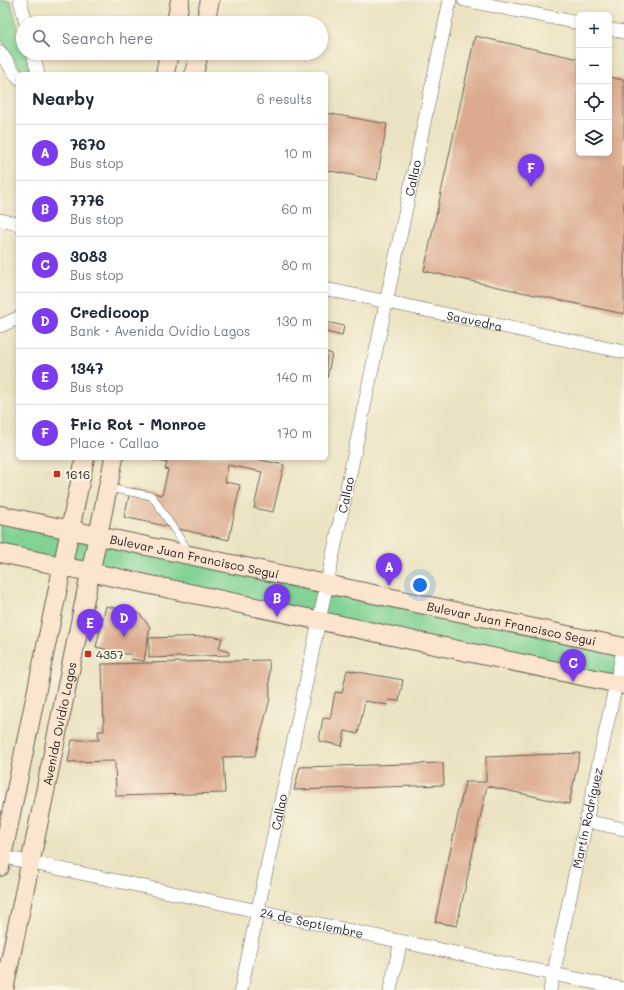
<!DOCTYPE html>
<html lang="en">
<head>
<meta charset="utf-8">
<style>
  body { margin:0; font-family:Mali,sans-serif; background:#f2f2f3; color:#1f2937 }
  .controls { position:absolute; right:12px; top:12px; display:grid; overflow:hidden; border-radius:6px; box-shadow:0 2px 6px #0003 }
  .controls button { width:36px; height:36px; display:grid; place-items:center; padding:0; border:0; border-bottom:1px solid #e0e1e3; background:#fff; color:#1f2937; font:20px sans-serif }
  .you { position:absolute; left:420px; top:585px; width:14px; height:14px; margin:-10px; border:3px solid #fff; border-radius:50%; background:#1a73e8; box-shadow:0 0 0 6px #1a73e833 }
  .badge { display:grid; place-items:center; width:26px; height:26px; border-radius:50%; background:#7c3aed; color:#fff; font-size:13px; font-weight:700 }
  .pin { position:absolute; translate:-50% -33px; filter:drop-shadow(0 1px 2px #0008) }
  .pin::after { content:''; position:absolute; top:21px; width:14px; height:12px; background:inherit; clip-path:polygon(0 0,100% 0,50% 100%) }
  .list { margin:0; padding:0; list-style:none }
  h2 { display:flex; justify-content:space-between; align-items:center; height:52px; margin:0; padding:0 16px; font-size:17px }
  h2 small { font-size:13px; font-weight:400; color:#747a83 }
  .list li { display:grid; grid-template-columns:26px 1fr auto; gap:12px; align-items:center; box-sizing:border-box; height:56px; padding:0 16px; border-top:1px solid #e0e1e3 }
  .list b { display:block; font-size:15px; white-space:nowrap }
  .list p { margin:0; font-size:13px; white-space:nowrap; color:#747a83 }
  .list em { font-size:13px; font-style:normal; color:#747a83 }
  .icon { flex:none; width:22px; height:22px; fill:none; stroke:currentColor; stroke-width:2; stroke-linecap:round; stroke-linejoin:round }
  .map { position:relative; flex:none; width:624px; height:990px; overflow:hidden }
  .search { position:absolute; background:#fff; box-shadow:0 2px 6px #0003; left:16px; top:16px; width:312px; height:44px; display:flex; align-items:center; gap:10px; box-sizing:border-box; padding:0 14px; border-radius:22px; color:#747a83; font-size:15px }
  .panel { position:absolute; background:#fff; box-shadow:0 2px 6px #0003; left:16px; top:72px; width:312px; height:388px; border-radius:6px }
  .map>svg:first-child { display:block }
  .green { fill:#81d294; stroke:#4e7758 }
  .building { fill:#dcab8f }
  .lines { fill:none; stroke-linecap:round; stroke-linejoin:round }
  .service-casing { stroke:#646155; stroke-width:8 }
  .minor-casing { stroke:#646155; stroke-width:14 }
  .secondary-casing { stroke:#646155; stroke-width:20 }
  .service { stroke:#fff; stroke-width:7 }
  .minor { stroke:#fff; stroke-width:13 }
  .secondary { stroke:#fbe5cf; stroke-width:18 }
  .poi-dot { fill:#c8321e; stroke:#fcf5e5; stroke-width:1.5 }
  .labels { text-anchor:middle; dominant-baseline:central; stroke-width:4; stroke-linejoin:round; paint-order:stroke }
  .street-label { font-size:12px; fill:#1c1c1c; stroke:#fcf5e5 }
  .poi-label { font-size:12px; fill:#1c1c1c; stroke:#fcf5e5; text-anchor:start }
</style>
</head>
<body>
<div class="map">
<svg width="624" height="990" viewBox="0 0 624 990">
  <rect width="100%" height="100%" fill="#fcf5e5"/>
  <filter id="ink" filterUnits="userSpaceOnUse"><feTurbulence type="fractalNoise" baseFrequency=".025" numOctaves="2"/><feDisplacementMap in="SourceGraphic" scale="8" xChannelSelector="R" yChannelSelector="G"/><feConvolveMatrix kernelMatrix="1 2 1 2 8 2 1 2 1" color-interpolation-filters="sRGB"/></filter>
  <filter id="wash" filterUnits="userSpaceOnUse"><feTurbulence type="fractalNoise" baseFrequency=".012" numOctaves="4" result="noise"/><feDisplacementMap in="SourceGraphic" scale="16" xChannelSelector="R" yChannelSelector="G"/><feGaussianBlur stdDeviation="0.9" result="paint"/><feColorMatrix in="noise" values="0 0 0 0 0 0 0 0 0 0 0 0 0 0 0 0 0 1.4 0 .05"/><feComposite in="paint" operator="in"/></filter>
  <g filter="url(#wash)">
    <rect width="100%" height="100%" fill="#eae2c0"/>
    <!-- green -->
    <g class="green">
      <polygon points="0,0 10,0 23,46 23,53 25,53 30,74 24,74 0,37"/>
      <polygon points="0,515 624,647 624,685 0,553"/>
    </g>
    <g id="blocks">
      <!-- building -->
      <g class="building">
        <polygon points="475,36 579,59 579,153 609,153 609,77 624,80 624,314 424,271"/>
        <polygon points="326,113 387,124 377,180 326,170"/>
        <polygon points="326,322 344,326 342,336 326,332"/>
        <polygon points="326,352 332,354 327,378 326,377"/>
        <polygon points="147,458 251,458 284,465 273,512 254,508 262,472 228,465 225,482 240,485 229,540 124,517 131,488 162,495 168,470 165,469 167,463"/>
        <polygon points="106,606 139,613 150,627 144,661 131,659 132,654 125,654 96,647"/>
        <polygon points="210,636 222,638 219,649 229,652 229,655 149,658 149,638"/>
        <polygon points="269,660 270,699 255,756 223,757 225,793 116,796 115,761 68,762 72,740 99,740 98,731 104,731 102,664"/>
        <polygon points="347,670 403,680 399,701 389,700 388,705 365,701 358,734 345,731 342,746 319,741 323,718 330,719 335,692 342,693"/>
        <polygon points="580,753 569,804 487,786 457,926 435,922 465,782 486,782 486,757"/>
        <polygon points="443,763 444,785 294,790 300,767"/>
      </g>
    </g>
  </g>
  <g filter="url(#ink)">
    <use href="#blocks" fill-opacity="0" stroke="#646155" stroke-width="1"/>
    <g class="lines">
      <defs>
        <polyline id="service" points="108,488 152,496 189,552"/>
        <g id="minor">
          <polyline points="20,0 26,23"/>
          <polyline points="464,0 579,23"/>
          <polyline points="609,29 624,32"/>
          <polyline points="0,52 18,78"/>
          <polyline points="33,53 38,74"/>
          <polyline points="0,220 18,224"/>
          <path id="s1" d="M326 289 624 352"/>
          <polyline points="0,326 18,318"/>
          <polyline points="586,821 624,829"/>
          <path id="s2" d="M0 856 624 989"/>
          <path id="s3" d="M241 990 450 0"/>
          <polyline points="390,990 401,941"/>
          <path id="s4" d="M550 990 624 646"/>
        </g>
        <g id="secondary">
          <polyline points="176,23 180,0"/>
          <polyline points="205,23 210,0"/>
          <polyline points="165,74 169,53"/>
          <polyline points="194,74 199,53"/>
          <path id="s5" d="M0 515 624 647"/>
          <polyline points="0,553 624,685"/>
          <polyline points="0,867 85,458"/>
          <path id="s6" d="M4 990 114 458"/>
        </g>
      </defs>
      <!-- service casing -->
      <use href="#service" class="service-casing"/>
      <!-- minor casing -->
      <use href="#minor" class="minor-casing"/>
      <!-- secondary casing -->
      <use href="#secondary" class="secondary-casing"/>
      <!-- service -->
      <use href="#service" class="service"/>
      <!-- minor -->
      <use href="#minor" class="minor"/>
      <!-- secondary -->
      <use href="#secondary" class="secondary"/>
    </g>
  </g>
  <!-- markers -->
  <g class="poi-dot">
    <rect x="53" y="470" width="8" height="8" rx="2"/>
    <rect x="84" y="650" width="8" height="8" rx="2"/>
  </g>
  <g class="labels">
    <!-- street labels -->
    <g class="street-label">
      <text stroke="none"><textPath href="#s3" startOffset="830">Callao</textPath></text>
      <text stroke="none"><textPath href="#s1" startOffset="152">Saavedra</textPath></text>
      <text stroke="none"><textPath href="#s3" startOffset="506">Callao</textPath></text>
      <text stroke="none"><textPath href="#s5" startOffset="199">Bulevar Juan Francisco Seguí</textPath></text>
      <text stroke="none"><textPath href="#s5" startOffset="523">Bulevar Juan Francisco Seguí</textPath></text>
      <text stroke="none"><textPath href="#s6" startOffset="272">Avenida Ovidio Lagos</textPath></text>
      <text stroke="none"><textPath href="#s3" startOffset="182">Callao</textPath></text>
      <text stroke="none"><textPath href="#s4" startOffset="176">Martín Rodríguez</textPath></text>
      <text stroke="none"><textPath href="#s2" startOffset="319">24 de Septiembre</textPath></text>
    </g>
    <!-- poi labels -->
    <g class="poi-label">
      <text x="65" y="474">1616</text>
      <text x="96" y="654">4357</text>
    </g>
  </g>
</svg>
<div class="controls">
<button>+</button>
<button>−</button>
<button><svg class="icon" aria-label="locate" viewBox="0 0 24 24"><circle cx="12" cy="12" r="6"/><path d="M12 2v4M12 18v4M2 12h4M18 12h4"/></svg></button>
<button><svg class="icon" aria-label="layers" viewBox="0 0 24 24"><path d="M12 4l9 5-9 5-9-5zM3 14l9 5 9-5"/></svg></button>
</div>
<div class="you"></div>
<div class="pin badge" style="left:389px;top:586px">A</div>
<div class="pin badge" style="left:277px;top:617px">B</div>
<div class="pin badge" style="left:573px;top:682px">C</div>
<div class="pin badge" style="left:124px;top:637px">D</div>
<div class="pin badge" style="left:90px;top:642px">E</div>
<div class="pin badge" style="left:531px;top:187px">F</div>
<div class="search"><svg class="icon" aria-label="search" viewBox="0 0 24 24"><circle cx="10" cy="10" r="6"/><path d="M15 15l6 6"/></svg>Search here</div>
<section class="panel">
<h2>Nearby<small>6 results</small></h2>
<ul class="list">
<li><span class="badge">A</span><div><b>7670</b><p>Bus stop</p></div><em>10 m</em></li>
<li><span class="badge">B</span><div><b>7776</b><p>Bus stop</p></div><em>60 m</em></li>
<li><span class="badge">C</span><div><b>3083</b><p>Bus stop</p></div><em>80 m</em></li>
<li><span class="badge">D</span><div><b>Credicoop</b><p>Bank · Avenida Ovidio Lagos</p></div><em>130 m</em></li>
<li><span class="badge">E</span><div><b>1347</b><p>Bus stop</p></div><em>140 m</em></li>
<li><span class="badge">F</span><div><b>Fric Rot - Monroe</b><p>Place · Callao</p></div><em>170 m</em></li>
</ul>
</section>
</div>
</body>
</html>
